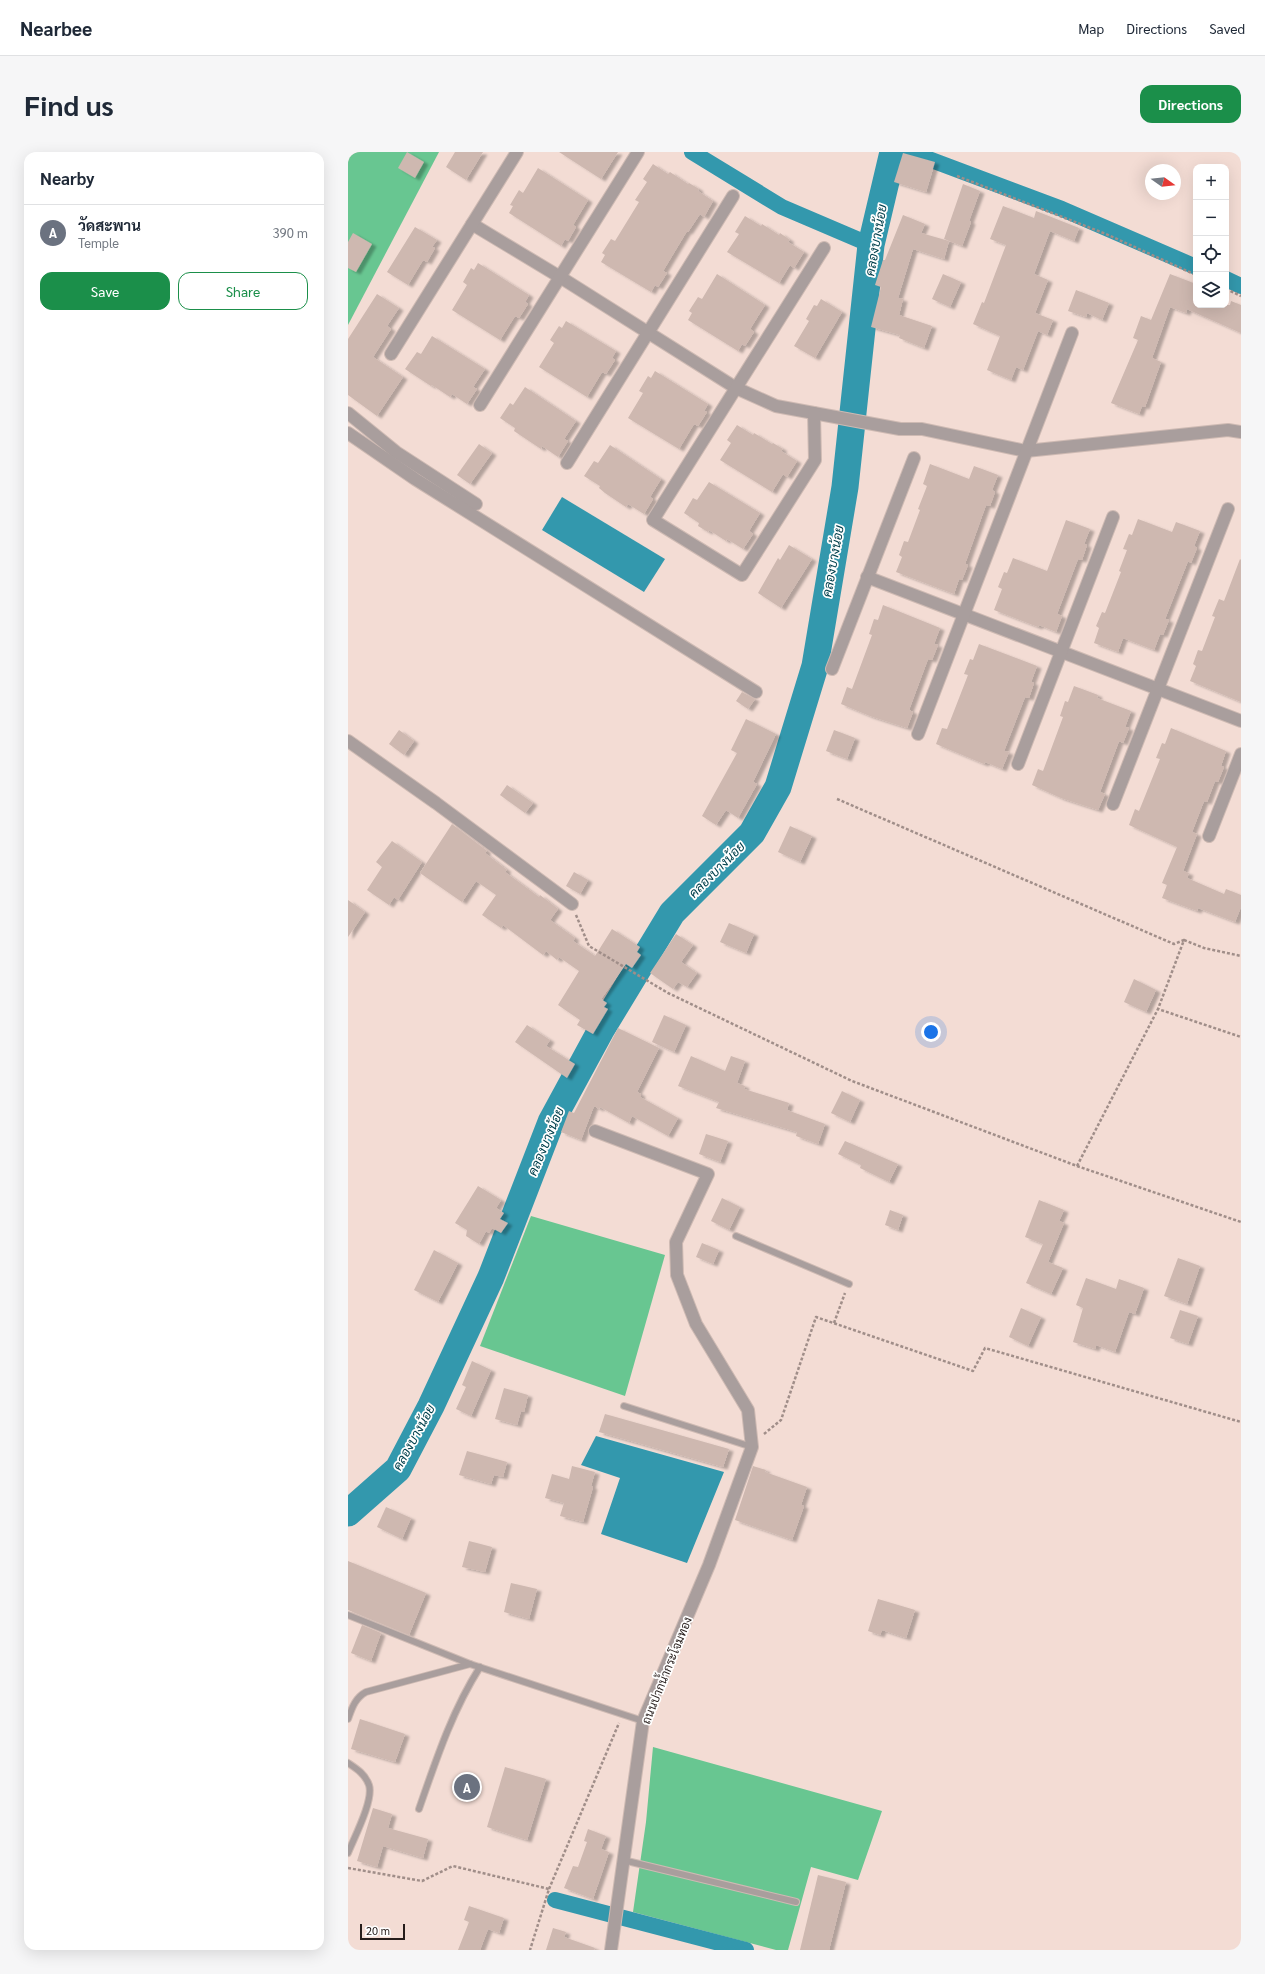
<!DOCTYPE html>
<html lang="en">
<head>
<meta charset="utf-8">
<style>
  body { margin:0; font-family:Georgia,Sarabun,serif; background:#f6f6f7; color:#1f2937 }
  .controls { position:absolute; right:12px; top:12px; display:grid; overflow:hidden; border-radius:8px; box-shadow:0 4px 16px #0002 }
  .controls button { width:36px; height:36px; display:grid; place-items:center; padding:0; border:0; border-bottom:1px solid #e0e1e3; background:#fff; color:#1f2937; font:20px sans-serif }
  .compass { position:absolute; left:797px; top:12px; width:36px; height:36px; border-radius:50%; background:#fff; box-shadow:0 4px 16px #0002; rotate:105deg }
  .scale { position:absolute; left:12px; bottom:10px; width:45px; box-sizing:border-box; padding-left:4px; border:2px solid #261d1b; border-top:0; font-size:11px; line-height:14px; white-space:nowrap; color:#261d1b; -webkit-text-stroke:3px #fff; paint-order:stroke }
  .you { position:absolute; left:583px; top:880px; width:14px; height:14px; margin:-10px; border:3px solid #fff; border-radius:50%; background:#1a73e8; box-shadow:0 0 0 6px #1a73e833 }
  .badge { display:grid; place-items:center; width:26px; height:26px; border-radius:50%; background:#1b8f4a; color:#fff; font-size:13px; font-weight:700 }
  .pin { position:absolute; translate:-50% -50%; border:2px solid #fff; box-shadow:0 1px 4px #0006 }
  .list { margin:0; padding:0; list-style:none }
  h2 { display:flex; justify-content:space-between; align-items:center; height:52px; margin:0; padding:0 16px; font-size:17px }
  h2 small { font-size:13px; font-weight:400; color:#747a83 }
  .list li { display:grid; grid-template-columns:26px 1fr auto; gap:12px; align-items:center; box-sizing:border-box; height:56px; padding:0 16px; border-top:1px solid #e0e1e3 }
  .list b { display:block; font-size:15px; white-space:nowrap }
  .list p { margin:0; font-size:13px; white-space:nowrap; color:#747a83 }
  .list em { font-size:13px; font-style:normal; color:#747a83 }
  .actions { display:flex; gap:8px; padding:12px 16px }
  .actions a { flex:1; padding:9px 0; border:1px solid #1b8f4a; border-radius:12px; text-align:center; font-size:14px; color:#1b8f4a }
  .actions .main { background:#1b8f4a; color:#fff }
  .icon { flex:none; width:22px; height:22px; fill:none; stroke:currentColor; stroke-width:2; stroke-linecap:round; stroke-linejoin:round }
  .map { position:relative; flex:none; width:893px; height:1798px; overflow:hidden; border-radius:12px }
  header { display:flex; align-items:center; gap:24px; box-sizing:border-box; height:56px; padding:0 20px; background:#fff; border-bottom:1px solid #e0e1e3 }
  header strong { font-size:19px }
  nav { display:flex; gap:22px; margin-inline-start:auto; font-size:14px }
  .intro { display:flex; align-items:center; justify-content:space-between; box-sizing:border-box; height:96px; padding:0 24px }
  h1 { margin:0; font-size:28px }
  .button { padding:10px 18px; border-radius:12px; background:#1b8f4a; color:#fff; font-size:14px; font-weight:700 }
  main { display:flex; gap:24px; padding:0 24px }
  aside { flex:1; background:#fff; border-radius:12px; box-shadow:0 4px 16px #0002 }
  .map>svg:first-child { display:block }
  .forest { fill:#68c691 }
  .water { fill:#3398ad }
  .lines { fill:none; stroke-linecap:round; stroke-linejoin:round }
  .canal { stroke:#3398ad; stroke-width:16 }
  .river { stroke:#3398ad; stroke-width:27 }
  .building { fill:#ceb8b0; filter:url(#shadow) }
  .lane-casing { stroke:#cebab3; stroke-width:8 }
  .street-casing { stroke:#cebab3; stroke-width:14 }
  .path { stroke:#a08e89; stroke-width:2.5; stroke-dasharray:3 2; stroke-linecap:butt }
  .lane { stroke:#a99e9d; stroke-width:6 }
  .street { stroke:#a99e9d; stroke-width:12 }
  .labels { text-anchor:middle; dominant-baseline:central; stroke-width:3.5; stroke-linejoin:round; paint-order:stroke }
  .street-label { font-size:12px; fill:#261d1b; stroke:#fff }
  .water-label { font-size:13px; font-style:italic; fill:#02404c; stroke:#fff }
</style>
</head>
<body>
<header>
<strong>Nearbee</strong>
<nav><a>Map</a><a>Directions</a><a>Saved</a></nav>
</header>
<div class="intro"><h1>Find us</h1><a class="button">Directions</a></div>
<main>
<aside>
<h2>Nearby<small></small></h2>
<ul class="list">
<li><span class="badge" style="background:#6b7280">A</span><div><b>วัดสะพาน</b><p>Temple</p></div><em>390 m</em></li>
</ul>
<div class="actions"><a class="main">Save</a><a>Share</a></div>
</aside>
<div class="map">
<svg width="893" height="1798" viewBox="0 0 893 1798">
  <defs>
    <filter id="shadow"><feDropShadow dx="4.5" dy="2.5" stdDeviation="1" flood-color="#0004"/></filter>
  </defs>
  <rect width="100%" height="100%" fill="#f3dcd4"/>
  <!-- forest -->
  <g class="forest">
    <polygon points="0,0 91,0 0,173"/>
    <polygon points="183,1064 317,1103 277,1244 132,1194"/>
    <polygon points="305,1595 534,1659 510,1728 463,1715 440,1798 428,1798 285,1760 298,1670"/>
  </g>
  <!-- water -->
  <g class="water">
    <polygon points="214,345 317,407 296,440 194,378"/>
    <polygon points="248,1284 376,1320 339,1411 253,1382 272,1326 233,1313"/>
  </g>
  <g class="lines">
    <!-- canal -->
    <g class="canal">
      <polyline points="344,0 434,55 523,93"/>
      <polyline points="562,0 714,57 848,115"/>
      <polyline points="878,127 893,134"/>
      <polyline points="207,1748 398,1798"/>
    </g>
    <!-- river -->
    <polyline class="river" points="0,1361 50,1317 83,1254 143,1125 203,970 253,878 324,761 404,681 430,635 467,514 497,335 523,93 545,0"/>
  </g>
  <!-- building -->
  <g class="building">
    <polygon points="59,0 76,10 67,26 50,16"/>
    <polygon points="107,0 135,0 118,28 98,15"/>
    <polygon points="211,0 270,0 253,27"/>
    <polygon points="555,1 587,10 578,40 546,30"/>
    <polygon points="305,12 320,22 322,20 340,32 341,31 351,37 350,39 365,49 356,65 352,62 340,80 339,79 315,119 319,121 310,135 307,133 303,140 253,110 257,103 254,101 263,87 267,89 291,50 287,48 299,30 295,27"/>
    <polygon points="190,16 240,48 225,73 228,75 220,89 217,87 213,94 161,61 165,54 162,53 171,38 175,41"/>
    <polygon points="615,32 632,39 621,69 623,70 614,94 596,87"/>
    <polygon points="655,54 686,66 688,59 731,76 726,89 702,79 686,122 700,128 687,161 705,168 699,183 690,179 675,218 668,215 663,228 639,218 652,184 625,172 634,150 636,151 658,93 642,87"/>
    <polygon points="555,63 577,72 573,81 601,89 596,107 565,97 550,146 555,147 551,163 584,174 576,196 551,186 552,183 523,175 533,135 527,133 535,108 537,108"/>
    <polygon points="397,64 413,74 414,72 431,83 432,81 442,88 440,90 456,100 446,116 442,113 431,131 379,100 391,82 387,80"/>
    <polygon points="67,75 89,88 84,95 87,96 79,110 75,108 60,133 39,120"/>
    <polygon points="5,81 24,92 8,120 0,116 0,90"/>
    <polygon points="130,111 181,143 177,150 180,152 171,166 167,164 152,188 104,158 119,133 115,130 123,116 126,118"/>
    <polygon points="369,122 417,153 402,177 406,180 397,194 394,192 390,199 340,168 344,161 341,159 350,145 354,147"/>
    <polygon points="595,122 613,130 602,155 584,147"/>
    <polygon points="822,122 848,132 848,153 882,153 883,149 893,153 893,181 839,157 838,161 822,155 804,206 813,210 797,255 794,254 791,262 763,251 790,188 785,186 793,164 803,168"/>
    <polygon points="728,138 761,151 754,168 739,161 738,165 720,159"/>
    <polygon points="29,142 51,156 39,174 43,177 25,205 55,225 29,264 0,243 0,187"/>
    <polygon points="473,147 494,160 467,206 446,194 461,169 458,167 466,153 469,154"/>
    <polygon points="218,169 268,199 264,206 267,208 258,222 254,220 239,245 191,215 206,191 202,188 211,174 214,176"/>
    <polygon points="84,184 137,217 125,235 129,237 119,252 104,242 102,245 84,233 83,234 57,217 69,200 73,202"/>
    <polygon points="307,219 360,252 356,259 359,260 350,274 346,272 331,297 280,266 295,241 291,239 300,224 303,226"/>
    <polygon points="177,235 228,269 216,287 220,289 210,305 194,294 193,297 166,279 167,276 152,266 162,251 165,253"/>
    <polygon points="389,273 405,283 406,281 424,292 425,291 435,297 433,299 449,309 439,325 435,322 424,340 372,308 383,291 379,288"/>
    <polygon points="131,292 144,301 122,332 109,323"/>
    <polygon points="262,293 313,327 302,345 305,347 296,362 280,352 278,355 257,341 251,336 252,334 236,324 246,309 250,311"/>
    <polygon points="582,312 621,327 626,314 650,323 644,338 647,340 642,354 638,353 617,412 620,413 614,428 611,427 606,442 548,420 554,405 551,403 556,389 560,390 572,358 570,357 579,334 575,332"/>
    <polygon points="361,330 412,361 401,379 405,382 395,397 379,387 378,389 361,378 360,380 350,374 351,371 336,361 345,346 349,348"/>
    <polygon points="790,367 824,380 828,370 852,379 846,394 849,396 843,411 840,409 817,467 821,468 815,483 812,482 806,498 775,486 770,500 746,491 751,476 748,474 754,460 757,461 773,420 771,419 779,398 775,397 781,382 784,383"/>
    <polygon points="718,368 742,377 736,392 739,393 734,408 730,407 709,462 714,464 708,480 691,473 690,475 646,458 654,437 650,435 656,420 659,421 665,406 699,419"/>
    <polygon points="441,393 464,407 433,456 410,441 430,406 432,408"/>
    <polygon points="892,407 893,408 893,550 842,529 848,514 845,512 850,498 854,499 867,465 864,464 871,447 876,449"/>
    <polygon points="535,453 592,476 586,492 590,493 584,508 580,507 561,558 565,560 559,576 522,564 493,552 499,535 504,537 524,483 521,482 526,467 530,468"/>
    <polygon points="631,492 689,514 683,530 686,531 681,546 677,545 656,599 661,600 654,617 637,610 636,612 588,592 594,576 599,577 620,523 616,522 622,507 625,508"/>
    <polygon points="726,534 750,543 749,546 783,559 777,575 781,576 775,591 771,589 752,640 757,642 750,658 713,646 684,633 690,617 695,619 715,565 712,564 717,549 720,550"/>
    <polygon points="394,540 407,547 400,557 388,549"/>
    <polygon points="398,567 428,582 405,630 409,632 390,666 378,658 368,673 354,664 389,601 383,598"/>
    <polygon points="823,576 878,599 873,614 876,615 870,630 867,629 859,650 856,649 844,680 849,682 835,719 841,721 839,726 876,742 878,737 893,743 893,755 887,770 850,756 849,759 814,746 819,733 814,731 829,695 781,673 787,657 791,659 812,607 808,606 814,591 817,592"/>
    <polygon points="51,578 66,589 56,603 41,592"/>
    <polygon points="486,578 507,586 499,607 478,599"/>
    <polygon points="159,633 185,651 177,661 152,643"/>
    <polygon points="104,672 139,699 137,701 159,718 157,720 191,745 192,743 210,757 202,768 227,786 225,789 247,804 264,777 292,795 289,800 293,803 284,816 278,812 253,847 259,851 256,855 260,857 245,882 229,873 232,868 210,853 231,819 211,805 209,808 198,799 195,803 155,773 153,776 134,763 148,743 128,729 114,750 72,721"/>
    <polygon points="442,674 464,684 452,710 430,700"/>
    <polygon points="44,689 74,710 50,748 46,745 41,753 19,738 34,715 28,710"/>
    <polygon points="226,720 240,728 232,742 218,734"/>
    <polygon points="0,748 17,760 0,785"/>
    <polygon points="381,771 406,782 398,801 372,790"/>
    <polygon points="328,782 345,793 333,810 349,821 339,835 330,830 325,837 302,821"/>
    <polygon points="786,827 808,838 798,860 776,850"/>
    <polygon points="316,863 338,873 326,900 304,890"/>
    <polygon points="179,873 202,888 198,894 227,912 219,926 167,890"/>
    <polygon points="270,876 311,896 289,940 293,942 292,945 330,966 320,984 284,964 281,971 252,955 251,957 246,954 233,988 213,980 221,959 226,961"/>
    <polygon points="343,904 377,919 383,904 397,909 389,931 397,934 396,937 441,951 439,958 477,972 470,992 448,984 449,980 368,956 371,950 330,934"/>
    <polygon points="494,939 512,948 502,970 483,961"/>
    <polygon points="358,982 380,989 372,1010 351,1002"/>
    <polygon points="497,989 550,1012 541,1030 512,1016 513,1013 490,1002"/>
    <polygon points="130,1034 153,1048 148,1056 156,1061 152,1067 160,1071 153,1081 144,1076 141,1081 138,1079 131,1092 118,1084 119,1078 107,1071"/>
    <polygon points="374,1046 392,1055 381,1078 363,1069"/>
    <polygon points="691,1048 716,1058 711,1069 716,1071 700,1110 715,1116 703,1142 678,1131 695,1092 677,1085"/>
    <polygon points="542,1058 555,1063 550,1078 537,1073"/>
    <polygon points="354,1091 371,1098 365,1112 348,1105"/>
    <polygon points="86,1098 110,1111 90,1150 66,1138"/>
    <polygon points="830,1106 852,1114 839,1152 816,1144"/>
    <polygon points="738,1126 768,1137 771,1127 796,1136 787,1162 781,1160 767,1200 748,1193 747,1197 725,1190 735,1156 728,1153"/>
    <polygon points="673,1156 693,1165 680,1194 661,1185"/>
    <polygon points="832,1158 850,1164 840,1192 822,1186"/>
    <polygon points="124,1209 143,1218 123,1264 108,1257 118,1235 114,1233"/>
    <polygon points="156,1236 180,1243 176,1260 173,1259 169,1273 147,1267"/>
    <polygon points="257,1262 381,1297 375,1315 251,1280"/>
    <polygon points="119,1299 159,1310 155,1325 146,1323 143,1332 111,1323"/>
    <polygon points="224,1314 247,1320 243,1334 245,1335 235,1370 212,1364 216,1351 197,1346 204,1322 221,1327"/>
    <polygon points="405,1314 418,1318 417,1320 459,1335 453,1353 456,1354 444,1388 387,1368"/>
    <polygon points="38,1355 63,1366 54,1387 29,1375"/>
    <polygon points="121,1389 144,1395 137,1420 114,1415"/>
    <polygon points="0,1409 78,1441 61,1483 0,1458"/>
    <polygon points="163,1431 189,1437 181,1467 156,1460"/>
    <polygon points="530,1447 567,1458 558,1486 534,1478 532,1483 520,1479"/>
    <polygon points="14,1473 33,1481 23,1509 3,1501"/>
    <polygon points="12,1567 57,1582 47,1610 3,1597"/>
    <polygon points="157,1615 198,1627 179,1688 139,1675"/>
    <polygon points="25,1656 44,1662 40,1676 80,1687 75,1706 35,1694 29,1715 9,1709"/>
    <polygon points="240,1677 258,1684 253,1697 261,1700 245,1747 216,1736 225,1714 230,1715 239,1690 236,1689"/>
    <polygon points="470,1723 498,1730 481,1798 452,1798"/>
    <polygon points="121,1754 156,1766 151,1781 140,1777 132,1798 110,1798 121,1770 116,1768"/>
    <polygon points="205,1776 218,1780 216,1785 247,1796 246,1798 198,1798"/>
  </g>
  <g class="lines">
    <defs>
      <g id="lane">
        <polyline points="388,1084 501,1132"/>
        <polyline points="276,1254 404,1295"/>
        <polyline points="0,1463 122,1512 295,1569"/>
        <path d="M0 1567C4 1556 7 1546 18 1540L122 1512"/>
        <path d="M0 1611C9 1617 17 1622 21 1633 26 1648 6 1686 0 1701"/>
        <path d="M71 1657C88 1608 104 1559 132 1515"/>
        <polyline points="275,1708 448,1750"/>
      </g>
      <g id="street">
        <polyline points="124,72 212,125 388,236 428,254 552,277 574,277 678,299 880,278 893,280"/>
        <polyline points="43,202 169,0"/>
        <polyline points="132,253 290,0"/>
        <polyline points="0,261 48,300 128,352"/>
        <polyline points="466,261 467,308 394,423 305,368 476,96"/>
        <polyline points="0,281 67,327 408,540"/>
        <polyline points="219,311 385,44"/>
        <polyline points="519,425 893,569"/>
        <polyline points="484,517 566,306"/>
        <polyline points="570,582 724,181"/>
        <polyline points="0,589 88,651 224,752"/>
        <polyline points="670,612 765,365"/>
        <polyline points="765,652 880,357"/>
        <polyline points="861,684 893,602"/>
        <polyline points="247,979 360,1022 328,1090 329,1123 348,1172 400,1258 404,1295 361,1413 295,1569 263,1798"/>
      </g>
    </defs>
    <!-- lane casing -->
    <use href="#lane" class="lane-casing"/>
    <!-- street casing -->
    <use href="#street" class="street-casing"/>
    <!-- path -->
    <g class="path">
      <polyline points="609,24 758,82 848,123"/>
      <polyline points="878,137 893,144"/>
      <polyline points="489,647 826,792 836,788 810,857"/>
      <polyline points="228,763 241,794 320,841 504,929 729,1014 893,1070"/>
      <polyline points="836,788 856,796 893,804"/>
      <polyline points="729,1014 810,857 893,885"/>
      <polyline points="486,1171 497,1141"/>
      <polyline points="416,1282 433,1268 468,1165 625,1219 637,1196 893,1270"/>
      <polyline points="0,1716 74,1729 105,1714 201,1737 182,1798"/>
      <polyline points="201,1737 271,1571"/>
    </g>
    <!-- lane -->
    <use href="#lane" class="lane"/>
    <!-- street -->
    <use href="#street" class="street"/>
  </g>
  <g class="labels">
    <!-- street labels -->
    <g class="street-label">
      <text transform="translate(318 1518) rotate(-68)">ถนนปากน้ำกระโจมทอง</text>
    </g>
    <!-- water labels -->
    <g class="water-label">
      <text transform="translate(527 88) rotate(-80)">คลองบางน้อย</text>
      <text transform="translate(484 409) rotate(-80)">คลองบางน้อย</text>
      <text transform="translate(368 717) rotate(-45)">คลองบางน้อย</text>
      <text transform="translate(197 989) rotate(-67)">คลองบางน้อย</text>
      <text transform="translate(65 1285) rotate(-61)">คลองบางน้อย</text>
    </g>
  </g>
</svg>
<div class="controls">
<button>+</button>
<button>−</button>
<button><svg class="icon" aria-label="locate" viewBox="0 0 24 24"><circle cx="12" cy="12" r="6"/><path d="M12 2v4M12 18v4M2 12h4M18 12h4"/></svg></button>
<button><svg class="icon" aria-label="layers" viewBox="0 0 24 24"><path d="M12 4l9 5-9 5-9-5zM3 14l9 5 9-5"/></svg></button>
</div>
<svg class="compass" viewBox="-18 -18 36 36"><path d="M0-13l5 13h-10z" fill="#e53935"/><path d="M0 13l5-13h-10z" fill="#747a83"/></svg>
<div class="scale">20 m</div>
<div class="you"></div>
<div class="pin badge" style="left:119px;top:1635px;background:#6b7280">A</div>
</div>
</main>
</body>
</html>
